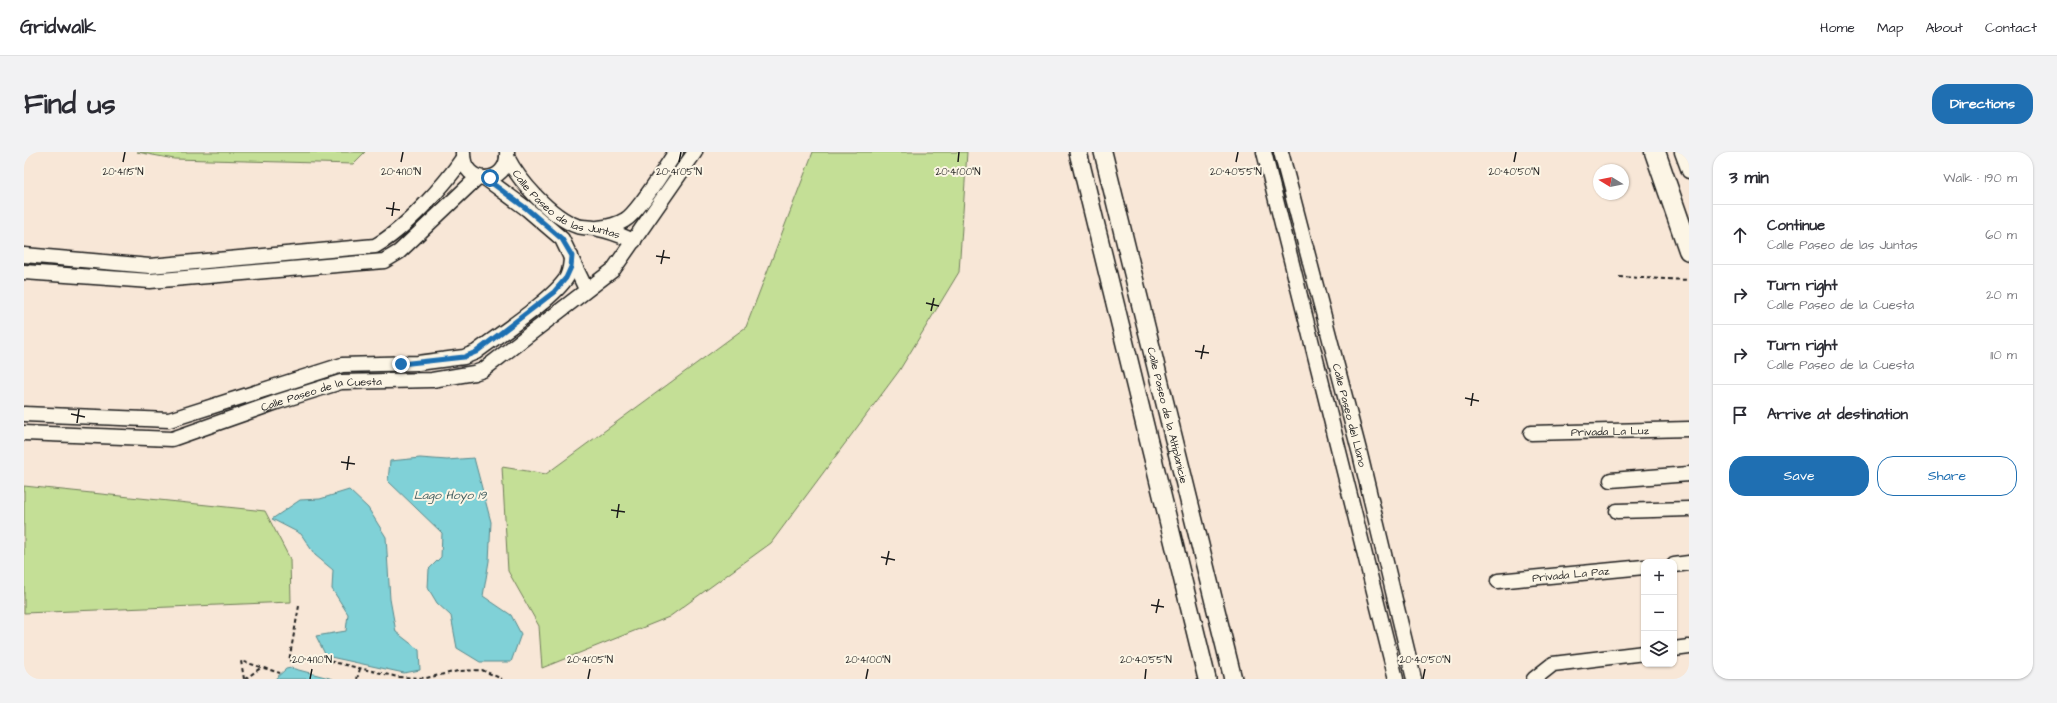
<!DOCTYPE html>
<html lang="en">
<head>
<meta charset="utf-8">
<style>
  body { margin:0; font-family:"Architects Daughter",sans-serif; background:#f2f2f3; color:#2b2b33 }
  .controls { position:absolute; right:12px; bottom:12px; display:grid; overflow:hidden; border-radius:8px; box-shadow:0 1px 3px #0004 }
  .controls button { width:36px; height:36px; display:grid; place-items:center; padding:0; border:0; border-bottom:1px solid #e1e1e2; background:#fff; color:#2b2b33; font:20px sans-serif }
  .compass { position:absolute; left:1569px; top:12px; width:36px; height:36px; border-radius:50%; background:#fff; box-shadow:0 1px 3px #0004; rotate:280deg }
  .stop { position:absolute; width:12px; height:12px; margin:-9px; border:3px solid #1f6fb2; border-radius:50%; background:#fff }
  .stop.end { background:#1f6fb2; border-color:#fff; box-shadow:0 1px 4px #0008 }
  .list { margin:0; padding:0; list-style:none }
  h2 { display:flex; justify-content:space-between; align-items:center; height:52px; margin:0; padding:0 16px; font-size:17px }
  h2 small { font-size:13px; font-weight:400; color:#7c7c81 }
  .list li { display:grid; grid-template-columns:26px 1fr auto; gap:12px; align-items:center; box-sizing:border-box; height:60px; padding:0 16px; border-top:1px solid #e1e1e2 }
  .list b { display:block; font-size:15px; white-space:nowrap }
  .list p { margin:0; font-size:13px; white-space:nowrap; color:#7c7c81 }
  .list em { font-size:13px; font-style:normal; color:#7c7c81 }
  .actions { display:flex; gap:8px; padding:12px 16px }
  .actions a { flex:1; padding:9px 0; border:1px solid #1f6fb2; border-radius:16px; text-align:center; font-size:14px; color:#1f6fb2 }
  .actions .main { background:#1f6fb2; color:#fff }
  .icon { flex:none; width:22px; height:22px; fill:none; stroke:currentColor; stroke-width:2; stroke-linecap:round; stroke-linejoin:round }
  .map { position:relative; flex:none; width:1665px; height:527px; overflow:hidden; border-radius:16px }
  header { display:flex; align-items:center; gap:24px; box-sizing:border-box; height:56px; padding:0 20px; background:#fff; border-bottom:1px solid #e1e1e2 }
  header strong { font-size:19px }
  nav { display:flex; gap:22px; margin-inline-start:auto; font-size:14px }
  .intro { display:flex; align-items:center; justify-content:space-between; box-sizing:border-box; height:96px; padding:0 24px }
  h1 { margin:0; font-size:28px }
  .button { padding:10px 18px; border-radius:16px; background:#1f6fb2; color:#fff; font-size:14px; font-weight:700 }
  main { display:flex; gap:24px; padding:0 24px }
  aside { flex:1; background:#fff; border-radius:16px; box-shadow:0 1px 3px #0004 }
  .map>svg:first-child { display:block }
  .green { fill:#c4df96; stroke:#707e59 }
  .water { fill:#80d1d7; stroke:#58898c }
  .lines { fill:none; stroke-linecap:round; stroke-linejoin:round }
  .minor-casing { stroke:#1c1c1c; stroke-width:17 }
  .tertiary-casing { stroke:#1c1c1c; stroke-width:20 }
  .secondary-casing { stroke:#1c1c1c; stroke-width:23 }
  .path { stroke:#1c1c1c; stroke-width:2; stroke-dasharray:4 3; stroke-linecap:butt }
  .minor { stroke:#fcf5e5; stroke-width:14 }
  .tertiary { stroke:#fcf5e5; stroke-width:17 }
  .secondary { stroke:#fcf5e5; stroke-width:20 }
  .route { stroke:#1f6fb2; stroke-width:5 }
  .ticks { fill:none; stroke:#1c1c1c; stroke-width:1.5 }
  .labels { text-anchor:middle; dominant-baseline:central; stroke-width:4; stroke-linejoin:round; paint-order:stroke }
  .street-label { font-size:11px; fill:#1c1c1c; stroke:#fcf5e5 }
  .water-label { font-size:12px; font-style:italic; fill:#3f5b5d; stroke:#fcf5e5 }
  .ticks-label { font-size:10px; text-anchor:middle; fill:#1c1c1c; stroke:#fcf5e5; stroke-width:4; stroke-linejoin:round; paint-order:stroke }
</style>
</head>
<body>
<header>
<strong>Gridwalk</strong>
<nav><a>Home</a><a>Map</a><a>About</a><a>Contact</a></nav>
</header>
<div class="intro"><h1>Find us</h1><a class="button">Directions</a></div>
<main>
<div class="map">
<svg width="1665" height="527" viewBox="0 0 1665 527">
  <rect width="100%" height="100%" fill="#f8e7d7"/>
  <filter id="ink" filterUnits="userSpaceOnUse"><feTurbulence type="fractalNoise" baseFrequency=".025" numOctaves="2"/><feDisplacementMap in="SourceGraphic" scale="8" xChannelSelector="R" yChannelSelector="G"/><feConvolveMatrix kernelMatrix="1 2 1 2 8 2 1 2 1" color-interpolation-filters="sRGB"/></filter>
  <g filter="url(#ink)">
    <!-- green -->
    <g class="green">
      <polygon points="113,0 341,0 329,12 150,7"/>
      <polygon points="789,0 943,0 935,120 875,219 747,391 645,465 518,516 515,474 484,419 478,315 522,322 722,175"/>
      <polygon points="0,334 241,359 266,407 267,450 0,461"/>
    </g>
    <!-- water -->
    <g class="water">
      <polygon points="396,306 423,308 450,306 467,370 465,409 459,444 487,463 497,482 487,510 456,510 433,496 427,464 413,451 404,436 405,417 417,405 418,381 364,329 366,309"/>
      <polygon points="325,338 344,356 362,385 366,447 372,480 395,498 396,518 380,521 302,504 292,484 322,479 324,462 308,437 309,418 291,403 277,382 248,367 276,348 296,347"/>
      <polygon points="267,516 309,527 251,527 262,517"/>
    </g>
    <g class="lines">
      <defs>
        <g id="minor">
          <path d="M439 0C438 36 486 33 483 0"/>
          <polyline points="1240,0 1372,527"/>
          <path id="s1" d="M1257 0 1336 302 1390 527"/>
          <polyline points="1658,0 1665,19"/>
          <path id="s2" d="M483 5C495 29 527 65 553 74 560 76 568 75 575 77 587 79 598 84 610 89"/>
          <polyline points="461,26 503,57 538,87 562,137"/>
          <path d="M574 76C584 75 593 73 601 68 615 60 641 15 652 0"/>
          <path d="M0 103 126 114 351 94C379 79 421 33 439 6"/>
          <polyline points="0,120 126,129 360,109 375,100 454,25"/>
          <path d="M0 262 145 268 318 213 394 211 440 205 452 200C474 183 530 147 543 125 546 118 547 111 547 104"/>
          <path id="s3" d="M0 281 148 287 253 250 317 230 408 228 450 221 459 218 589 118 671 0"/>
          <path id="s4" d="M1507 281 1665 277"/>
          <polyline points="1587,328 1665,322"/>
          <polyline points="1593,359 1665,357"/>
          <polyline points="1650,413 1665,411"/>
          <path id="s5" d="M1474 429 1620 415"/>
          <polyline points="1650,497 1665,495"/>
          <polyline points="1510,527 1529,512 1620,501"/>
        </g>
        <g id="tertiary">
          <polyline points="1054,0 1183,527"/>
          <path id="s6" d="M1079 0 1209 527"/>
        </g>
        <polyline id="secondary" points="1631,0 1665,98"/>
      </defs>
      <!-- minor casing -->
      <use href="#minor" class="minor-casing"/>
      <!-- tertiary casing -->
      <use href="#tertiary" class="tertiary-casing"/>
      <!-- secondary casing -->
      <use href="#secondary" class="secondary-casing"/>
      <!-- path -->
      <g class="path">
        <polyline points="1595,125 1665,128"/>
        <polyline points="275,454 265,509 287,505 374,525 402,526 434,519 458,518 478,527"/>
        <polyline points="220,527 217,509 256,521"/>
        <polyline points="221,527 238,515"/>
        <polyline points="333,527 336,517"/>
      </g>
      <!-- minor -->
      <use href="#minor" class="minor"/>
      <!-- tertiary -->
      <use href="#tertiary" class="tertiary"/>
      <!-- secondary -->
      <use href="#secondary" class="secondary"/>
    </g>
  </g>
  <g class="lines" filter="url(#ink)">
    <!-- route -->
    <polyline class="route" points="377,212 440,205 452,200 530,140 542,126 547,115 548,104 538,87 503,57 461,26 466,26"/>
  </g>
  <!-- ticks -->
  <path class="ticks" d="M99 10 101 0M377 10 379 0M655 10 657 0M934 10 935 0M1212 10 1214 0M1490 10 1492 0M362 56 376 58M368 64 370 50M632 104 646 106M637 112 640 98M902 151 915 154M907 159 910 146M1171 199 1185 201M1177 207 1180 193M1441 246 1455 249M1447 254 1449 241M47 262 61 265M53 271 55 257M317 310 331 312M323 318 325 304M587 358 601 360M593 366 595 352M857 405 871 408M862 413 865 399M1127 453 1140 455M1132 461 1135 447M286 527 288 517M564 527 566 517M842 527 844 517M1121 527 1122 517M1399 527 1401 517"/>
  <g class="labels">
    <!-- street labels -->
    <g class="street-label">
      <text stroke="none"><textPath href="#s2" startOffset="80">Calle Paseo de las Juntas</textPath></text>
      <text stroke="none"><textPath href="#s3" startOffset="305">Calle Paseo de la Cuesta</textPath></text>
      <text stroke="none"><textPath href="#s6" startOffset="271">Calle Paseo de la Altiplanicie</textPath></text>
      <text stroke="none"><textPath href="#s1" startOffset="272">Calle Paseo del Llano</textPath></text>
      <text stroke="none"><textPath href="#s4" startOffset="79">Privada La Luz</textPath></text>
      <text stroke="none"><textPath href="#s5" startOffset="73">Privada La Paz</textPath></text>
    </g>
    <!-- water labels -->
    <g class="water-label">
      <text x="426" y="343">Lago Hoyo 19</text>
    </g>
  </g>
  <g class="ticks-label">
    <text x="99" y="23">20°41'15"N</text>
    <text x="377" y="23">20°41'10"N</text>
    <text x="655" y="23">20°41'05"N</text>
    <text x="1490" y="23">20°40'50"N</text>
    <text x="934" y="23">20°41'00"N</text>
    <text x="1212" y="23">20°40'55"N</text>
    <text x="288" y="511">20°41'10"N</text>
    <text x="566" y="511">20°41'05"N</text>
    <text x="844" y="511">20°41'00"N</text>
    <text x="1122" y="511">20°40'55"N</text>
    <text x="1401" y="511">20°40'50"N</text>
  </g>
</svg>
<div class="controls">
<button>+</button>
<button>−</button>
<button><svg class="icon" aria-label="layers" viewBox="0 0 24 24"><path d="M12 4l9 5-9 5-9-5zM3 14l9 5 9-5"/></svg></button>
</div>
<svg class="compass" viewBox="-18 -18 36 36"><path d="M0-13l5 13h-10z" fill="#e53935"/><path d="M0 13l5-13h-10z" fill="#7c7c81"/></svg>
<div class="stop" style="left:466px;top:26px"></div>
<div class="stop end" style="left:377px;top:212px"></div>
</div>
<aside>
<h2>3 min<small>Walk · 190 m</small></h2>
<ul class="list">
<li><svg class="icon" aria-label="ahead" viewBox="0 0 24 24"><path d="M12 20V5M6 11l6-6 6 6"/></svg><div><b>Continue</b><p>Calle Paseo de las Juntas</p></div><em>60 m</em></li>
<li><svg class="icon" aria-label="right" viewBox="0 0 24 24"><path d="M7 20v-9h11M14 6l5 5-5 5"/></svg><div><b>Turn right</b><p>Calle Paseo de la Cuesta</p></div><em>20 m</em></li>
<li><svg class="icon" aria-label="right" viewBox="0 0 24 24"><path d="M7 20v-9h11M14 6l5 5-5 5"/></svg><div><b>Turn right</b><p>Calle Paseo de la Cuesta</p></div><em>110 m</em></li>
<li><svg class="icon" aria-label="arrive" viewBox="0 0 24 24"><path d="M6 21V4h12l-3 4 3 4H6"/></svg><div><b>Arrive at destination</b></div></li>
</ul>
<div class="actions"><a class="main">Save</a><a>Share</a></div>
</aside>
</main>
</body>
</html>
